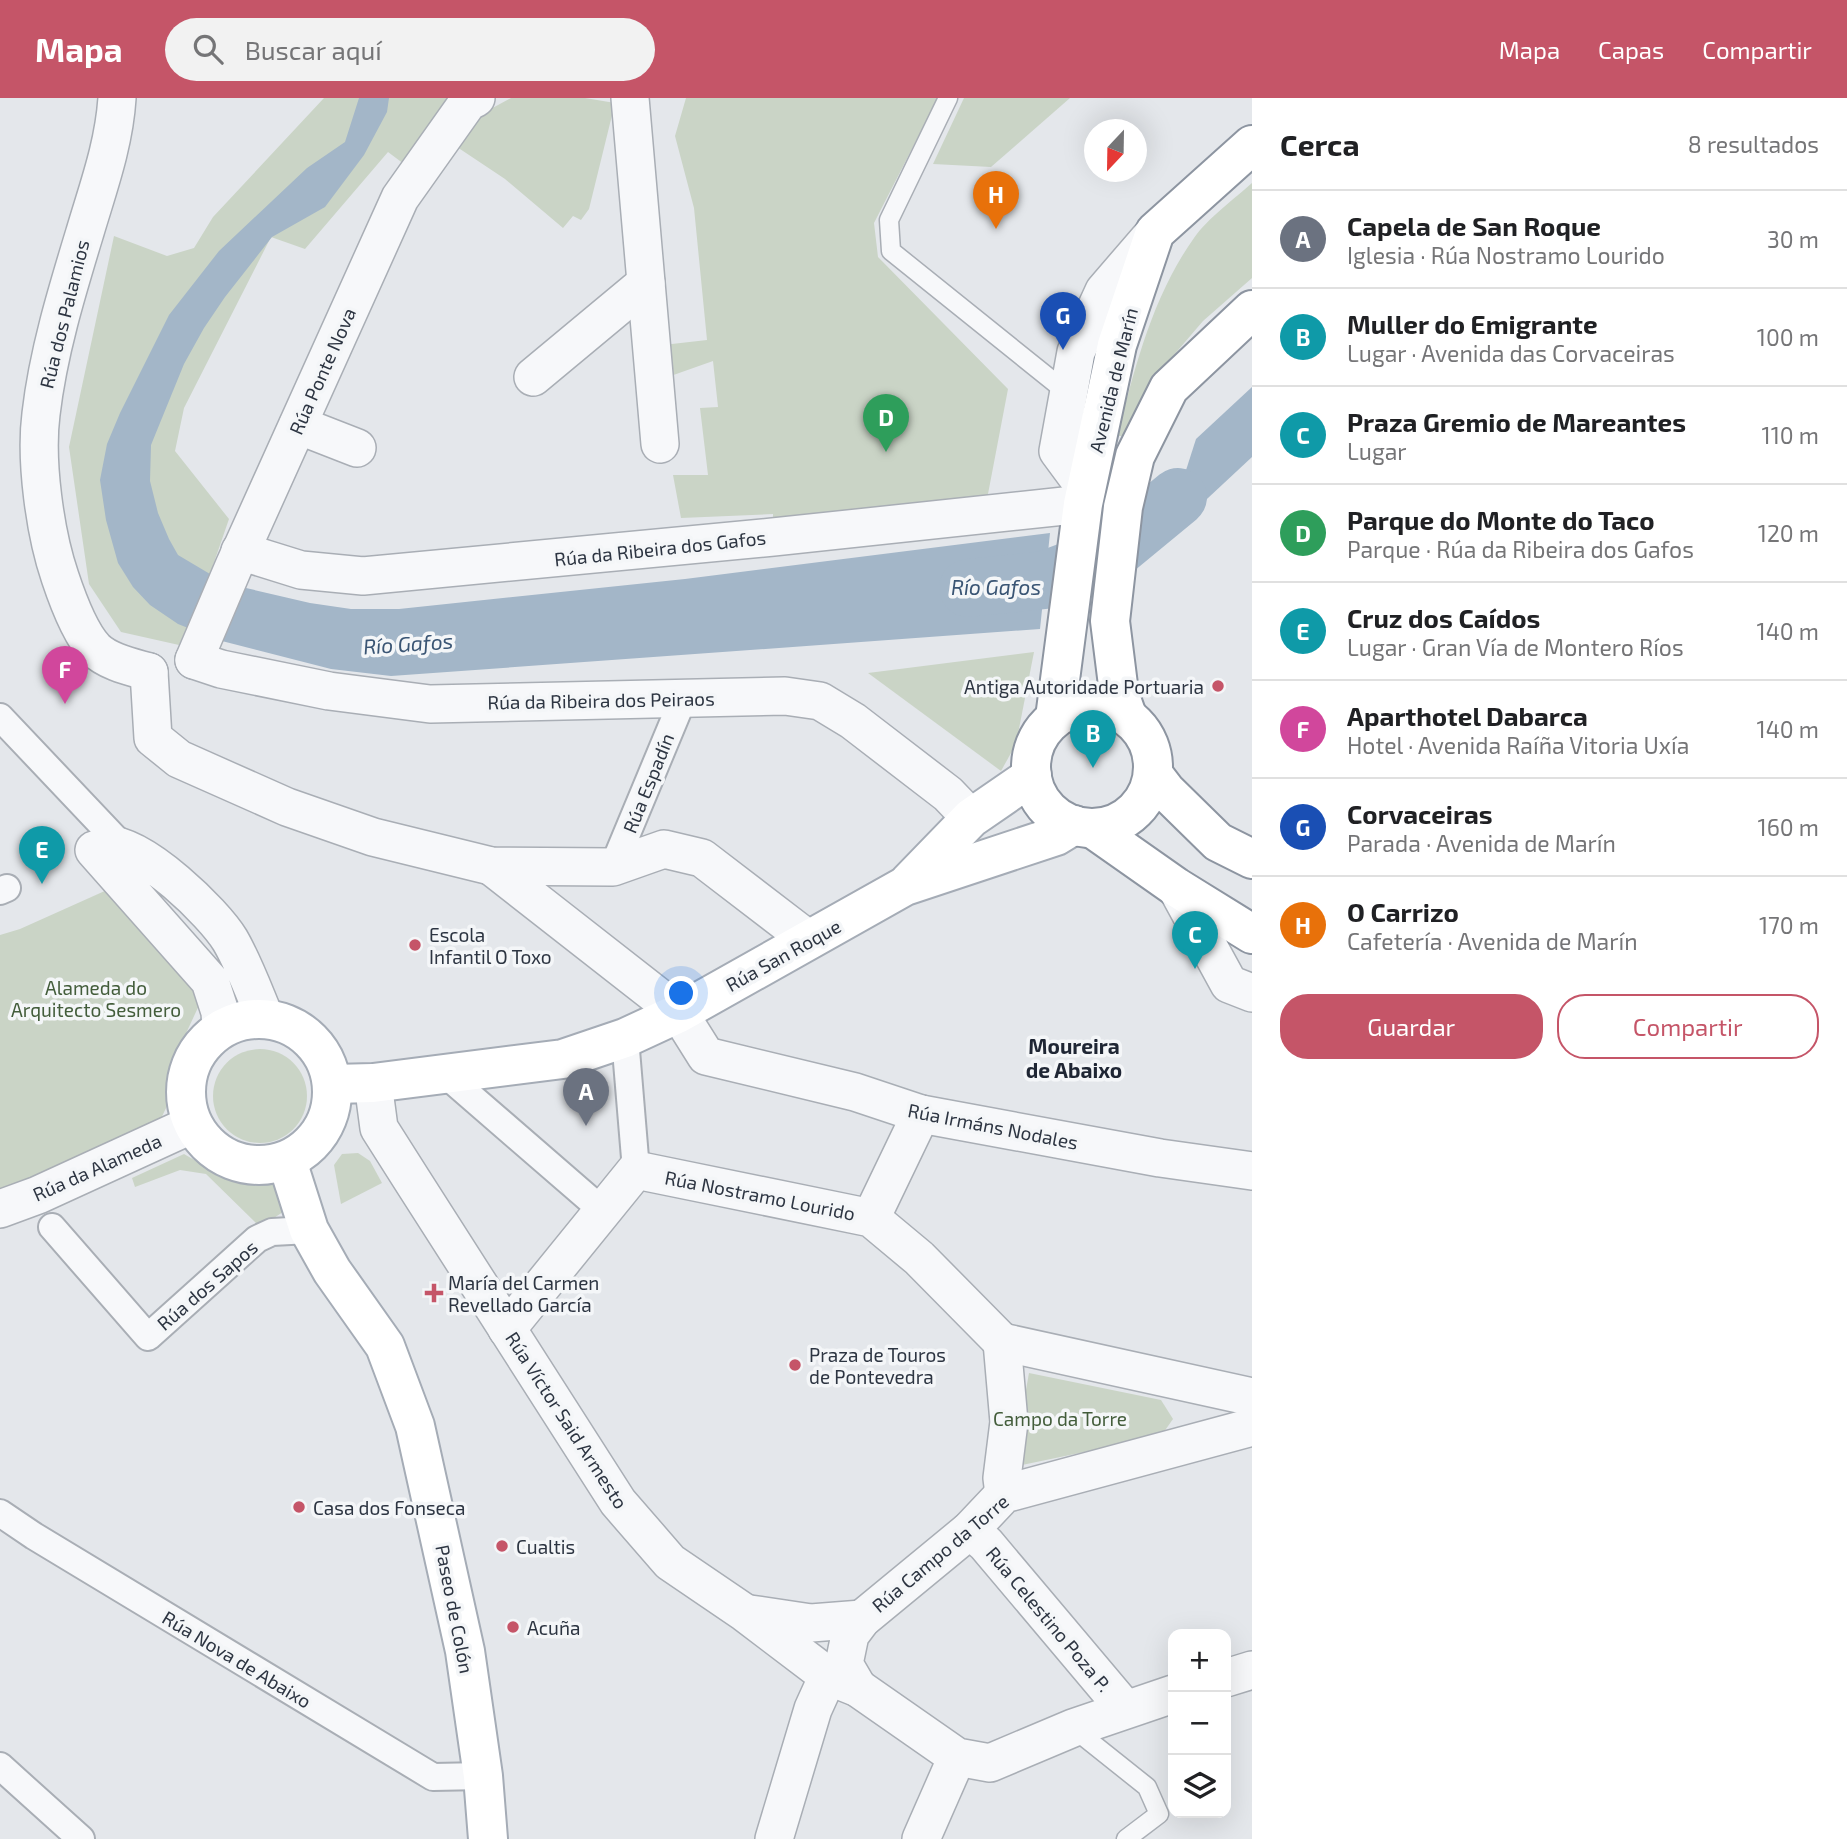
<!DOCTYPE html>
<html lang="es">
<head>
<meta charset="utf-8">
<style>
  body { margin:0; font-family:"Exo 2",sans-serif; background:#f2f2f2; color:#202124 }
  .controls { position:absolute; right:21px; bottom:21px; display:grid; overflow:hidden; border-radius:14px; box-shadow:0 7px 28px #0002 }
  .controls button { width:63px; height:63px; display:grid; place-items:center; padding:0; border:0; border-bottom:2px solid #e0e0e0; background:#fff; color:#202124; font:35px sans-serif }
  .compass { position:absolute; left:1084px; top:21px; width:63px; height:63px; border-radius:50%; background:#fff; box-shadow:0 7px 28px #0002; rotate:202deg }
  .you { position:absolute; left:682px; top:896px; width:24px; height:24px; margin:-18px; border:5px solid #fff; border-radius:50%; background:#1a73e8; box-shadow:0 0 0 10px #1a73e833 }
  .badge { display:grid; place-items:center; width:46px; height:46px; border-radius:50%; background:#c55568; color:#fff; font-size:23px; font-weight:700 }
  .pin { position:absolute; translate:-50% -58px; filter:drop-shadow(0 2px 4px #0008) }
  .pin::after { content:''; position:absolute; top:37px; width:24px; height:21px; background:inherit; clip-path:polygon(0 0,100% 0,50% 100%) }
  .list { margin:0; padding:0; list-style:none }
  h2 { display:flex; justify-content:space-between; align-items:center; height:91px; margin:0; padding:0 28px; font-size:30px }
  h2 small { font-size:23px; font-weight:400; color:#757577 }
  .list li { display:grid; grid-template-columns:46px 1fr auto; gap:21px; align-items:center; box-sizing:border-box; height:98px; padding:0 28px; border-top:2px solid #e0e0e0 }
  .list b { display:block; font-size:26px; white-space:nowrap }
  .list p { margin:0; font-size:23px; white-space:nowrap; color:#757577 }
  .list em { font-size:23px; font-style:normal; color:#757577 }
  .actions { display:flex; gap:14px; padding:21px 28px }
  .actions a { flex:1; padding:16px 0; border:2px solid #c55568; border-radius:28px; text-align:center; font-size:24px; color:#c55568 }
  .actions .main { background:#c55568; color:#fff }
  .icon { flex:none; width:38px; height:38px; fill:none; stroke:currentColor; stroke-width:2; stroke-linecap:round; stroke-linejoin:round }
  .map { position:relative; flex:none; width:1252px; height:1741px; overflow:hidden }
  header { display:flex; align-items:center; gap:42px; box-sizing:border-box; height:98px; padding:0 35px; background:#c55568; color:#fff }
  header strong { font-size:33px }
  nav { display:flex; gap:38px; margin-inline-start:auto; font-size:24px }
  .search { width:490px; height:63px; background:#f2f2f2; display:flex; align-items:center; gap:18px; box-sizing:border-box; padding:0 24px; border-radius:38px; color:#757577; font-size:26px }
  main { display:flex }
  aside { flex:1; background:#fff }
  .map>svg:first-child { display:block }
  .green { fill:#cad4c6 }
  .water { fill:#a3b6c8 }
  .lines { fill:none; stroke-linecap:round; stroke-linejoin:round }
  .river { stroke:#a3b6c8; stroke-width:58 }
  .service-casing { stroke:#a9aeb5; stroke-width:21 }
  .pedestrian-casing { stroke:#a9aeb5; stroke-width:30 }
  .minor-casing { stroke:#a9aeb5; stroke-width:40 }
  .primary-casing { stroke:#a5acb6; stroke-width:42 }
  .trunk-casing { stroke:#8d95a1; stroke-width:42 }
  .service { stroke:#f7f8fa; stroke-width:18 }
  .pedestrian { stroke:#f7f8fa; stroke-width:26 }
  .minor { stroke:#f7f8fa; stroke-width:37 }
  .primary { stroke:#fff; stroke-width:38 }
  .trunk { stroke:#fff; stroke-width:38 }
  .poi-dot { fill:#c55568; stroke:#f4f6f8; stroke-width:2.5 }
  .labels { text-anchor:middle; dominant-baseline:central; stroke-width:7; stroke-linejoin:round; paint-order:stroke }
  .street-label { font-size:19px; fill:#2d3542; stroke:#f4f6f8 }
  .poi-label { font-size:19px; fill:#2d3542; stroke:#f4f6f8; text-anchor:start }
  .park-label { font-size:19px; fill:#435d3b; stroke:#f4f6f8 }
  .water-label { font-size:21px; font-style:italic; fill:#3a5574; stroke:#f4f6f8 }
  .neighbourhood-label { font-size:21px; font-weight:bold; fill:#1f2634; stroke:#f4f6f8 }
</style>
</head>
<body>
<header>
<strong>Mapa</strong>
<div class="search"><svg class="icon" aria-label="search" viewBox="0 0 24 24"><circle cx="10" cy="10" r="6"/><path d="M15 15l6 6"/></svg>Buscar aquí</div>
<nav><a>Mapa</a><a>Capas</a><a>Compartir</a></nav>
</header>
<main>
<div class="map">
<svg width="1252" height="1741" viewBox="0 0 1252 1741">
  <rect width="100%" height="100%" fill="#e4e7eb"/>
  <!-- green -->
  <g class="green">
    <polygon points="324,0 462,0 416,75 388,54 305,151 271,139 184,310 175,353 229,421 210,476 179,547 121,534 89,486 69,349 114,138 167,158 194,150 213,119"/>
    <polygon points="511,0 585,0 615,5 589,111 581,122 573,118 563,130 505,81 451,45 463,26"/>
    <polygon points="686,0 938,0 874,125 878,159 1008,291 984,417 773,439 773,416 681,420 673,377 708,377 700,310 718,309 713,263 665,280 663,247 707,242 694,110 675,38"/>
    <polygon points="964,0 1070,0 991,69 933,66"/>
    <path d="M1252 85V180L1203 223 1149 286 1125 338H1117C1135 270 1152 199 1194 140 1207 121 1234 101 1252 85Z"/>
    <polygon points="1034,554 1016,646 1001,673 868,575"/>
    <polygon points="127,783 214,875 182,944 167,1008 156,1031 0,1092 0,837 20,831"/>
    <circle cx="260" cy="998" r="47"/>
    <polygon points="358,1055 370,1063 382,1085 341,1106 334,1067 342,1056"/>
    <polygon points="184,1056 215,1074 242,1085 273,1085 283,1114 260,1129 206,1076 180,1072 135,1089 132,1080"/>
    <polygon points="1029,1275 1161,1302 1173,1321 1161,1338 1012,1369"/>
  </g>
  <!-- water -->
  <g class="water">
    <polygon points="359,0 389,0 387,14 364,57 325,109 272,139 225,199 204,230 184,266 151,347 150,383 158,415 169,441 178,457 210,476 246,490 310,505 351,511 399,511 685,481 1050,435 1040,531 391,578 331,571 218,542 178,526 150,507 133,489 118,465 106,422 100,382 107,346 120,315 169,217 219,153 307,70 345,44"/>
    <polygon points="1252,289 1252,359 1164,441 1196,341"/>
  </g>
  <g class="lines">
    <!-- river -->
    <polyline class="river" points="968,490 1045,482 1104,460 1178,399"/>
    <defs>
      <g id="service">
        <polyline points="948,0 889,122 891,153 1069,296"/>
        <polyline points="1073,1630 1147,1689 1159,1716 1126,1741"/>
      </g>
      <g id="pedestrian">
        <polyline points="0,619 125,751"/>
        <polyline points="613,769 683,601"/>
        <polyline points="0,793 7,790"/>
        <polyline points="625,940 636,1072"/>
        <polyline points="446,977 603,1113"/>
        <polyline points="52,1129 148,1239 257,1141 272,1134 309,1132"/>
        <polyline points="0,1415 34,1438 433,1679 483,1678"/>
        <polyline points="0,1668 81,1741"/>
      </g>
      <g id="minor">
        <path d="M117 0C114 47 98 90 85 134 67 193 48 255 41 316 35 363 45 435 60 479 67 500 80 535 95 551 108 564 132 569 149 574"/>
        <polyline points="630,0 660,346"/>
        <polyline points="533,279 646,185"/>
        <polyline points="298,327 357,350"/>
        <polyline points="1086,391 1058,353 1076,254 1104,193 1154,135"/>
        <polyline points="240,453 301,472 363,478 773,439 1083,406"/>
        <polyline points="194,562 221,571 329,593 430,606 785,598 820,603 853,623 948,696 971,720"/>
        <polyline points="194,562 234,468 400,100 468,4 476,0"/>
        <polyline points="149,574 153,640 179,661 287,709 373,739 491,768 613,769 664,751 702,760 809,842"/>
        <polyline points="491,768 679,915 706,958 855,994 921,1016 1160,1060 1252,1073"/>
        <polyline points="1176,789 1229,886 1252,895"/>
        <path d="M221 931 220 914 210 883 94 752C98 751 104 748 109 747 143 747 213 814 230 842 244 866 254 894 265 920"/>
        <polyline points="373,985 379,1030 412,1082 618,1404 670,1464 745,1515 828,1578 858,1590 957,1659 990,1665 1073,1630 1173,1596"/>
        <polyline points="0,1111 38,1097 193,1026"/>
        <polyline points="871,1120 921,1016"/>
        <polyline points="507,1231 636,1072 871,1120 919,1160 1002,1244"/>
        <polyline points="1002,1244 1252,1299"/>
        <polyline points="1002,1244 1009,1324 1002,1380 1004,1396"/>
        <polyline points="970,1432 986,1446 1125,1611"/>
        <polyline points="750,1516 811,1525 862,1521"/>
        <polyline points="1226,1580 1252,1572"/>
        <polyline points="858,1590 844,1566 850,1537 862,1521 970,1432 1004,1396 1252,1329"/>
        <polyline points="774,1741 813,1611 828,1578"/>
        <polyline points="921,1741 957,1659"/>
      </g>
      <g id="primary">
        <polyline points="909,784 971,720 1032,678"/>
        <circle cx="259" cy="994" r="73"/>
        <polyline points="333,986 373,985 563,961 625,940 679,915 905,788 1056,738 1074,727"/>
        <polyline points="287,1063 309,1132 332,1173 385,1248 415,1328 465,1553 483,1678 488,1741"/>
      </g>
      <g id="trunk">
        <circle cx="1092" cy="669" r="61"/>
        <polyline points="1127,618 1119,595 1110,523 1123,409 1135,358 1169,290 1252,212"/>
        <polyline points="1055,620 1083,406 1117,247 1155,134 1252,47"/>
        <polyline points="1153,676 1166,693 1218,744 1252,761"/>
        <polyline points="1092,730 1176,789 1252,836"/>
      </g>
    </defs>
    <!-- service casing -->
    <use href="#service" class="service-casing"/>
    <!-- pedestrian casing -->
    <use href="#pedestrian" class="pedestrian-casing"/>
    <!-- minor casing -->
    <use href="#minor" class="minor-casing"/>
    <!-- primary casing -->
    <use href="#primary" class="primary-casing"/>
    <!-- trunk casing -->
    <use href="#trunk" class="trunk-casing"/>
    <!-- service -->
    <use href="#service" class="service"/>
    <!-- pedestrian -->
    <use href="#pedestrian" class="pedestrian"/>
    <!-- minor -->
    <use href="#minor" class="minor"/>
    <!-- primary -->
    <use href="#primary" class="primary"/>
    <!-- trunk -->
    <use href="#trunk" class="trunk"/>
  </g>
  <!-- markers -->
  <g class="poi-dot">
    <circle cx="1218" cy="588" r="7"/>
    <circle cx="415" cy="847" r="7"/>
    <path d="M430.5 1184.5h7v7h7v7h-7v7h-7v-7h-7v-7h7z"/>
    <circle cx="795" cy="1267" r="7"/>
    <circle cx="299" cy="1409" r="7"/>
    <circle cx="502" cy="1448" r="7"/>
    <circle cx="513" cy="1529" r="7"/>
  </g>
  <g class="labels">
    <!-- street labels -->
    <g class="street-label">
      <text transform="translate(64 216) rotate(-76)">Rúa dos Palamios</text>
      <text transform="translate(322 273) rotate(-66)">Rúa Ponte Nova</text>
      <text transform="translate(1113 282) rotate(-76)">Avenida de Marín</text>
      <text transform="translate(660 450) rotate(-6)">Rúa da Ribeira dos Gafos</text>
      <text transform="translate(601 602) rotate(-1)">Rúa da Ribeira dos Peiraos</text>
      <text transform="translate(648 685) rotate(-68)">Rúa Espadín</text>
      <text transform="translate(783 857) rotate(-29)">Rúa San Roque</text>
      <text transform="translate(993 1028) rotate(11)">Rúa Irmáns Nodales</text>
      <text transform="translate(97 1069) rotate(-24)">Rúa da Alameda</text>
      <text transform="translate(760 1097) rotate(11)">Rúa Nostramo Lourido</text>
      <text transform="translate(207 1187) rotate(-41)">Rúa dos Sapos</text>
      <text transform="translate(567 1322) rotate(57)">Rúa Víctor Said Armesto</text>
      <text transform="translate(940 1455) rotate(-40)">Rúa Campo da Torre</text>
      <text transform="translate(455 1511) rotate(79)">Paseo de Colón</text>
      <text transform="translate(1049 1521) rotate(50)">Rúa Celestino Poza P.</text>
      <text transform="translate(237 1561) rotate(31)">Rúa Nova de Abaixo</text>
    </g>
    <!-- poi labels -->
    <g class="poi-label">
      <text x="1204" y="588" text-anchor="end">Antiga Autoridade Portuaria</text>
      <text x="429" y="836">Escola<tspan x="429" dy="22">Infantil O Toxo</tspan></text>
      <text x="448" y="1184">María del Carmen<tspan x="448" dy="22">Revellado García</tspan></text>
      <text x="809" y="1256">Praza de Touros<tspan x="809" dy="22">de Pontevedra</tspan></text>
      <text x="313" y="1409">Casa dos Fonseca</text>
      <text x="516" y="1448">Cualtis</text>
      <text x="527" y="1529">Acuña</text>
    </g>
    <!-- park labels -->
    <g class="park-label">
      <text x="96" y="889">Alameda do<tspan x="96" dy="22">Arquitecto Sesmero</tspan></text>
      <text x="1060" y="1320">Campo da Torre</text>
    </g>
    <!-- water labels -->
    <g class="water-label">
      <text x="996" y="488">Río Gafos</text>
      <text transform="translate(408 545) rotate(-4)">Río Gafos</text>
    </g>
    <!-- neighbourhood labels -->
    <g class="neighbourhood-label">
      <text x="1074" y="947">Moureira<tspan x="1074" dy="24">de Abaixo</tspan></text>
    </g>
  </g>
</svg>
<div class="controls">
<button>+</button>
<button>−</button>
<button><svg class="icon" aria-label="layers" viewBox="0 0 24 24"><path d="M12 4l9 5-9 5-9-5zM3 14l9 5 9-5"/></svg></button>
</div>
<svg class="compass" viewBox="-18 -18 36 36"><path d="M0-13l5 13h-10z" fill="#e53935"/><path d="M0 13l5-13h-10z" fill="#757577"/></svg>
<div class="you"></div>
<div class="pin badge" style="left:586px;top:1028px;background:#6b7280">A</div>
<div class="pin badge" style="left:1093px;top:670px;background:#0f9aa8">B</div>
<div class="pin badge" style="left:1195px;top:871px;background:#0f9aa8">C</div>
<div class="pin badge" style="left:886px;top:354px;background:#2e9e5b">D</div>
<div class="pin badge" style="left:42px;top:786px;background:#0f9aa8">E</div>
<div class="pin badge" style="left:65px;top:606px;background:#d1479c">F</div>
<div class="pin badge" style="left:1063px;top:252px;background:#1a4fb4">G</div>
<div class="pin badge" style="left:996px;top:131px;background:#e8710a">H</div>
</div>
<aside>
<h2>Cerca<small>8 resultados</small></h2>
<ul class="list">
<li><span class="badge" style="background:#6b7280">A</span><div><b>Capela de San Roque</b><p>Iglesia · Rúa Nostramo Lourido</p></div><em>30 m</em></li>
<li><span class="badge" style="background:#0f9aa8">B</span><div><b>Muller do Emigrante</b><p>Lugar · Avenida das Corvaceiras</p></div><em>100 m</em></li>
<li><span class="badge" style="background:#0f9aa8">C</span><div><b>Praza Gremio de Mareantes</b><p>Lugar</p></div><em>110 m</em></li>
<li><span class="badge" style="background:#2e9e5b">D</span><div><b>Parque do Monte do Taco</b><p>Parque · Rúa da Ribeira dos Gafos</p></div><em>120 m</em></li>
<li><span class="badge" style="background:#0f9aa8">E</span><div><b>Cruz dos Caídos</b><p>Lugar · Gran Vía de Montero Ríos</p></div><em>140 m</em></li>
<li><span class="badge" style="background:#d1479c">F</span><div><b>Aparthotel Dabarca</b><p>Hotel · Avenida Raíña Vitoria Uxía</p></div><em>140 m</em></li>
<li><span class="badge" style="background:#1a4fb4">G</span><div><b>Corvaceiras</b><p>Parada · Avenida de Marín</p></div><em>160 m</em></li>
<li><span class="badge" style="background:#e8710a">H</span><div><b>O Carrizo</b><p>Cafetería · Avenida de Marín</p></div><em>170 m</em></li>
</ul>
<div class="actions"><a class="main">Guardar</a><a>Compartir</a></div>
</aside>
</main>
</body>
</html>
